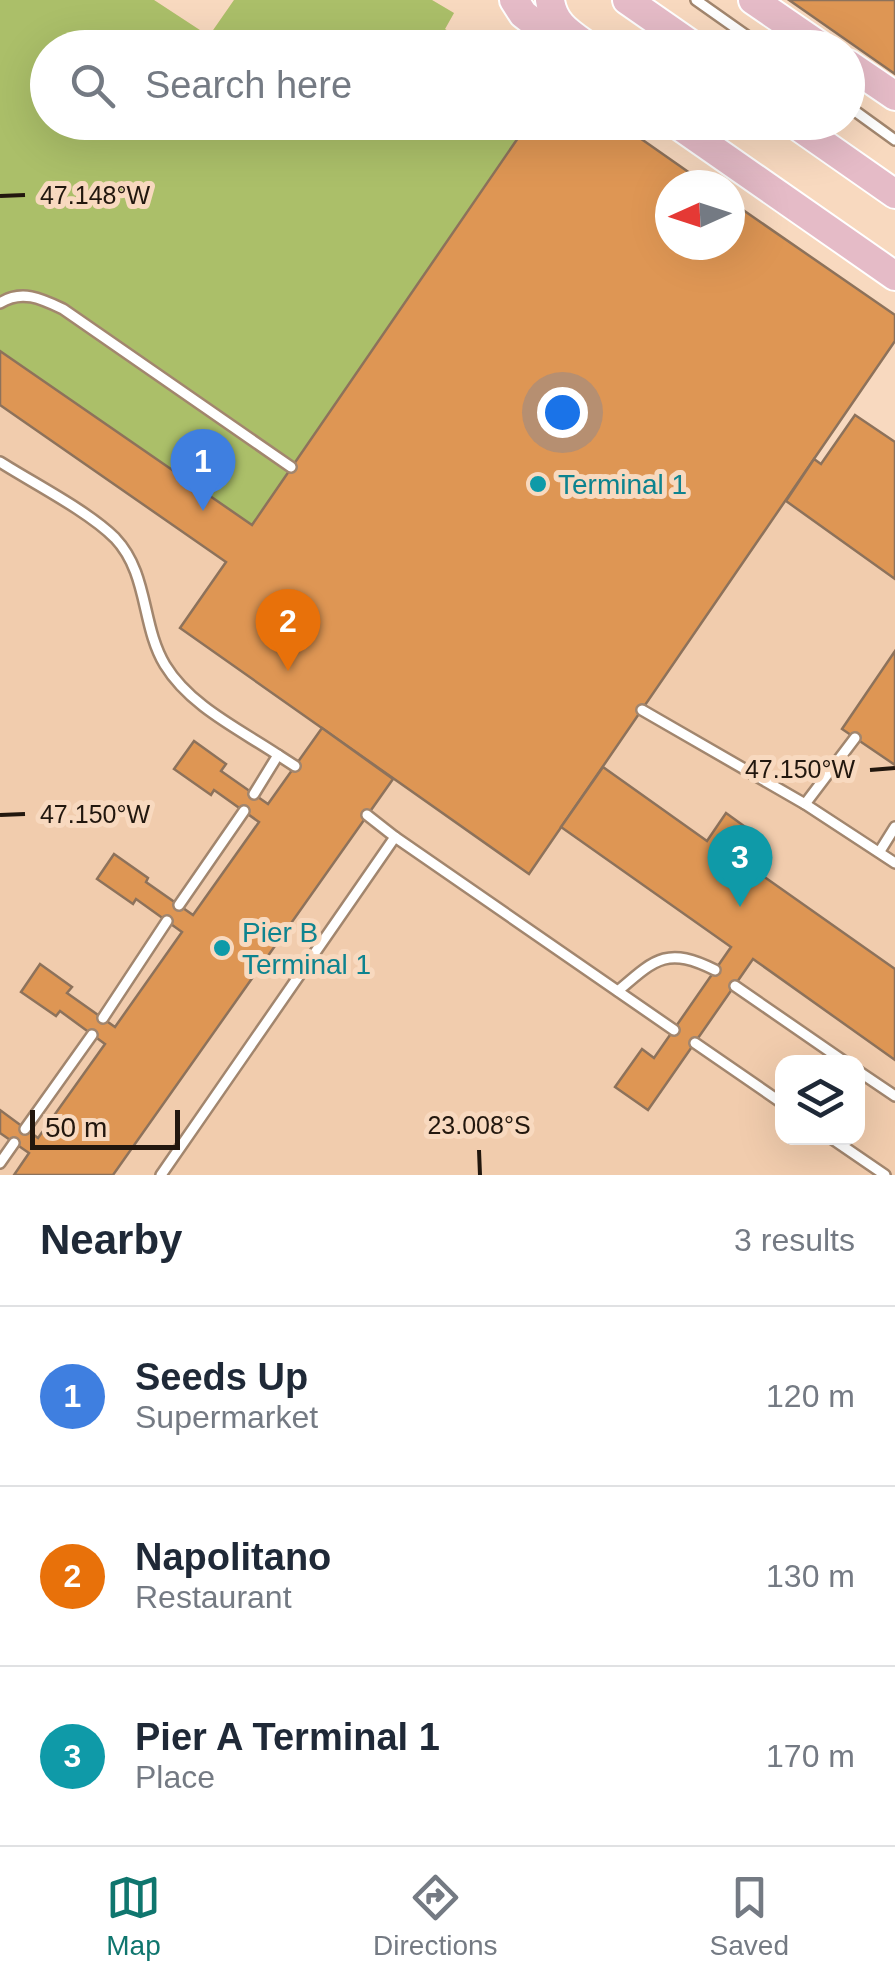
<!DOCTYPE html>
<html lang="en">
<head>
<meta charset="utf-8">
<style>
  body { margin:0; font-family:Arial,sans-serif; background:#f6f6f7; color:#1f2937 }
  .controls { position:absolute; right:30px; bottom:30px; display:grid; overflow:hidden; border-radius:20px; box-shadow:0 10px 40px #0002 }
  .controls button { width:90px; height:90px; display:grid; place-items:center; padding:0; border:0; border-bottom:2px solid #e0e1e3; background:#fff; color:#1f2937; font:50px sans-serif }
  .compass { position:absolute; left:655px; top:170px; width:90px; height:90px; border-radius:50%; background:#fff; box-shadow:0 10px 40px #0002; rotate:267deg }
  .scale { position:absolute; left:30px; bottom:25px; width:150px; box-sizing:border-box; padding-left:10px; border:5px solid #22170e; border-top:0; font-size:28px; line-height:35px; white-space:nowrap; color:#22170e; -webkit-text-stroke:8px #f8d9bf; paint-order:stroke }
  .you { position:absolute; left:562px; top:412px; width:35px; height:35px; margin:-25px; border:8px solid #fff; border-radius:50%; background:#1a73e8; box-shadow:0 0 0 15px #1a73e833 }
  .badge { display:grid; place-items:center; width:65px; height:65px; border-radius:50%; background:#0f766e; color:#fff; font-size:32px; font-weight:700 }
  .pin { position:absolute; translate:-50% -82px; filter:drop-shadow(0 2px 5px #0008) }
  .pin::after { content:''; position:absolute; top:52px; width:35px; height:30px; background:inherit; clip-path:polygon(0 0,100% 0,50% 100%) }
  .list { margin:0; padding:0; list-style:none }
  h2 { display:flex; justify-content:space-between; align-items:center; height:130px; margin:0; padding:0 40px; font-size:42px }
  h2 small { font-size:32px; font-weight:400; color:#747a83 }
  .list li { display:grid; grid-template-columns:65px 1fr auto; gap:30px; align-items:center; box-sizing:border-box; height:180px; padding:0 40px; border-top:2px solid #e0e1e3 }
  .list b { display:block; font-size:38px; white-space:nowrap }
  .list p { margin:0; font-size:32px; white-space:nowrap; color:#747a83 }
  .list em { font-size:32px; font-style:normal; color:#747a83 }
  .icon { flex:none; width:55px; height:55px; fill:none; stroke:currentColor; stroke-width:2; stroke-linecap:round; stroke-linejoin:round }
  .map { position:relative; flex:none; width:895px; height:1175px; overflow:hidden }
  .search { position:absolute; background:#fff; box-shadow:0 10px 40px #0002; left:30px; right:30px; top:30px; height:110px; display:flex; align-items:center; gap:25px; box-sizing:border-box; padding:0 35px; border-radius:55px; color:#747a83; font-size:38px }
  .sheet { height:670px; background:#fff }
  nav { display:flex; justify-content:space-around; align-items:center; box-sizing:border-box; height:140px; border-top:2px solid #e0e1e3; background:#fff; font-size:28px; color:#747a83 }
  nav a { display:grid; justify-items:center; gap:5px }
  nav .on { color:#0f766e }
  .map>svg:first-child { display:block }
  .built { fill:#f1ccad; fill-rule:evenodd }
  .green { fill:#abbf69 }
  .building { fill:#de9654; stroke:#8d725b; stroke-width:2.5 }
  .lines { fill:none; stroke-linecap:round; stroke-linejoin:round }
  .service-casing { stroke:#a2866e; stroke-width:14 }
  .primary-casing { stroke:#fff; stroke-width:32 }
  .service { stroke:#fff; stroke-width:9 }
  .primary { stroke:#e5bbc7; stroke-width:28 }
  .ticks { fill:none; stroke:#22170e; stroke-width:4 }
  .culture-dot { fill:#0f9aa8; stroke:#f8d9bf; stroke-width:4 }
  .labels { text-anchor:middle; dominant-baseline:central; stroke-width:10; stroke-linejoin:round; paint-order:stroke }
  .culture-label { font-size:28px; fill:#0d838f; stroke:#f8d9bf; text-anchor:start }
  .ticks-label { font-size:25px; text-anchor:middle; fill:#22170e; stroke:#f8d9bf; stroke-width:10; stroke-linejoin:round; paint-order:stroke }
</style>
</head>
<body>
<div class="map">
<svg width="895" height="1175" viewBox="0 0 895 1175">
  <rect width="100%" height="100%" fill="#f8d9bf"/>
  <!-- built -->
  <path class="built" d="M0 0H154L209 36 234 0H432L454 13 445 29 472 47 48 48V122H501L520 134 529 123H617L707 185H670V245H730V201L895 315V341L814 459 822 464 855 415 895 442V1175H0ZM782 1062H858V1138H782Z"/>
  <!-- green -->
  <polygon class="green" points="0,0 154,0 209,36 234,0 432,0 454,13 445,29 472,47 48,48 48,122 501,122 521,135 252,525 0,351"/>
  <!-- building -->
  <g class="building">
    <polygon points="789,0 895,0 895,74"/>
    <polygon points="529,122 617,122 707,185 670,185 670,245 730,245 730,201 895,315 895,341 529,874 180,628 226,562 0,405 0,351 252,525"/>
    <polygon points="855,415 895,442 895,579 786,501 814,459 821,464"/>
    <polygon points="895,651 895,765 842,729"/>
    <polygon points="322,728 393,779 113,1175 14,1175 29,1153 0,1133 0,1110 38,1138 105,1044 60,1011 56,1016 21,992 40,964 72,987 67,993 115,1027 182,932 136,899 133,904 97,879 114,854 148,878 146,882 193,915 259,822 214,790 211,795 174,769 194,741 226,764 221,771 268,804"/>
    <polygon points="603,767 707,841 726,813 766,842 749,866 895,969 895,1060 753,959 648,1110 615,1087 642,1049 654,1058 731,947 561,827"/>
  </g>
  <g class="lines">
    <defs>
      <g id="service">
        <polyline points="696,0 764,48"/>
        <polyline points="848,106 895,140"/>
        <path d="M0 303C22 289 42 299 63 309L291 467"/>
        <path d="M0 462C33 483 88 511 115 538 149 574 141 625 165 665 190 706 239 729 278 755L254 794"/>
        <polyline points="642,710 805,804 895,863"/>
        <polyline points="278,755 295,766"/>
        <polyline points="805,804 855,738"/>
        <polyline points="367,815 395,837"/>
        <polyline points="880,851 895,827"/>
        <polyline points="179,905 244,811"/>
        <polyline points="735,986 845,1062"/>
        <path d="M618 991C655 959 667 946 715 970"/>
        <polyline points="103,1018 167,921"/>
        <polyline points="695,1043 782,1103"/>
        <polyline points="858,1071 895,1096"/>
        <polyline points="25,1129 92,1035"/>
        <polyline points="831,1138 885,1175"/>
        <polyline points="0,1163 14,1143"/>
        <polyline points="161,1175 395,837 674,1030"/>
      </g>
      <g id="primary">
        <polyline points="514,0 523,14 567,48"/>
        <path d="M550 0C553 25 571 34 590 48"/>
        <polyline points="627,0 696,48"/>
        <polyline points="753,0 823,48"/>
        <polyline points="848,64 895,96"/>
        <polyline points="674,122 895,276"/>
        <polyline points="792,122 895,194"/>
      </g>
    </defs>
    <!-- service casing -->
    <use href="#service" class="service-casing"/>
    <!-- primary casing -->
    <use href="#primary" class="primary-casing"/>
    <!-- service -->
    <use href="#service" class="service"/>
    <!-- primary -->
    <use href="#primary" class="primary"/>
  </g>
  <!-- ticks -->
  <path class="ticks" d="M0 196 25 195M870 770 895 768M0 815 25 814M479 1150 480 1175"/>
  <!-- markers -->
  <g class="culture-dot">
    <circle cx="538" cy="484" r="10"/>
    <circle cx="222" cy="948" r="10"/>
  </g>
  <g class="labels">
    <!-- culture labels -->
    <g class="culture-label">
      <text x="558" y="484">Terminal 1</text>
      <text x="242" y="932">Pier B<tspan x="242" dy="32">Terminal 1</tspan></text>
    </g>
  </g>
  <g class="ticks-label">
    <text x="95" y="204">47.148°W</text>
    <text x="800" y="778">47.150°W</text>
    <text x="95" y="823">47.150°W</text>
    <text x="479" y="1134">23.008°S</text>
  </g>
</svg>
<div class="controls">
<button><svg class="icon" aria-label="layers" viewBox="0 0 24 24"><path d="M12 4l9 5-9 5-9-5zM3 14l9 5 9-5"/></svg></button>
</div>
<svg class="compass" viewBox="-18 -18 36 36"><path d="M0-13l5 13h-10z" fill="#e53935"/><path d="M0 13l5-13h-10z" fill="#747a83"/></svg>
<div class="scale">50 m</div>
<div class="you"></div>
<div class="pin badge" style="left:203px;top:511px;background:#3f7fe0">1</div>
<div class="pin badge" style="left:288px;top:671px;background:#e8710a">2</div>
<div class="pin badge" style="left:740px;top:907px;background:#0f9aa8">3</div>
<div class="search"><svg class="icon" aria-label="search" viewBox="0 0 24 24"><circle cx="10" cy="10" r="6"/><path d="M15 15l6 6"/></svg>Search here</div>
</div>
<section class="sheet">
<h2>Nearby<small>3 results</small></h2>
<ul class="list">
<li><span class="badge" style="background:#3f7fe0">1</span><div><b>Seeds Up</b><p>Supermarket</p></div><em>120 m</em></li>
<li><span class="badge" style="background:#e8710a">2</span><div><b>Napolitano</b><p>Restaurant</p></div><em>130 m</em></li>
<li><span class="badge" style="background:#0f9aa8">3</span><div><b>Pier A Terminal 1</b><p>Place</p></div><em>170 m</em></li>
</ul>
</section>
<nav>
<a class="on"><svg class="icon" aria-label="map" viewBox="0 0 24 24"><path d="M3 6l6-2 6 2 6-2v14l-6 2-6-2-6 2zM9 4v14M15 6v14"/></svg>Map</a>
<a><svg class="icon" aria-label="directions" viewBox="0 0 24 24"><path d="M12 3l9 9-9 9-9-9zM9 14v-3h6M13 9l2 2-2 2"/></svg>Directions</a>
<a><svg class="icon" aria-label="saved" viewBox="0 0 24 24"><path d="M7 4h10v16l-5-4-5 4z"/></svg>Saved</a>
</nav>
</body>
</html>
